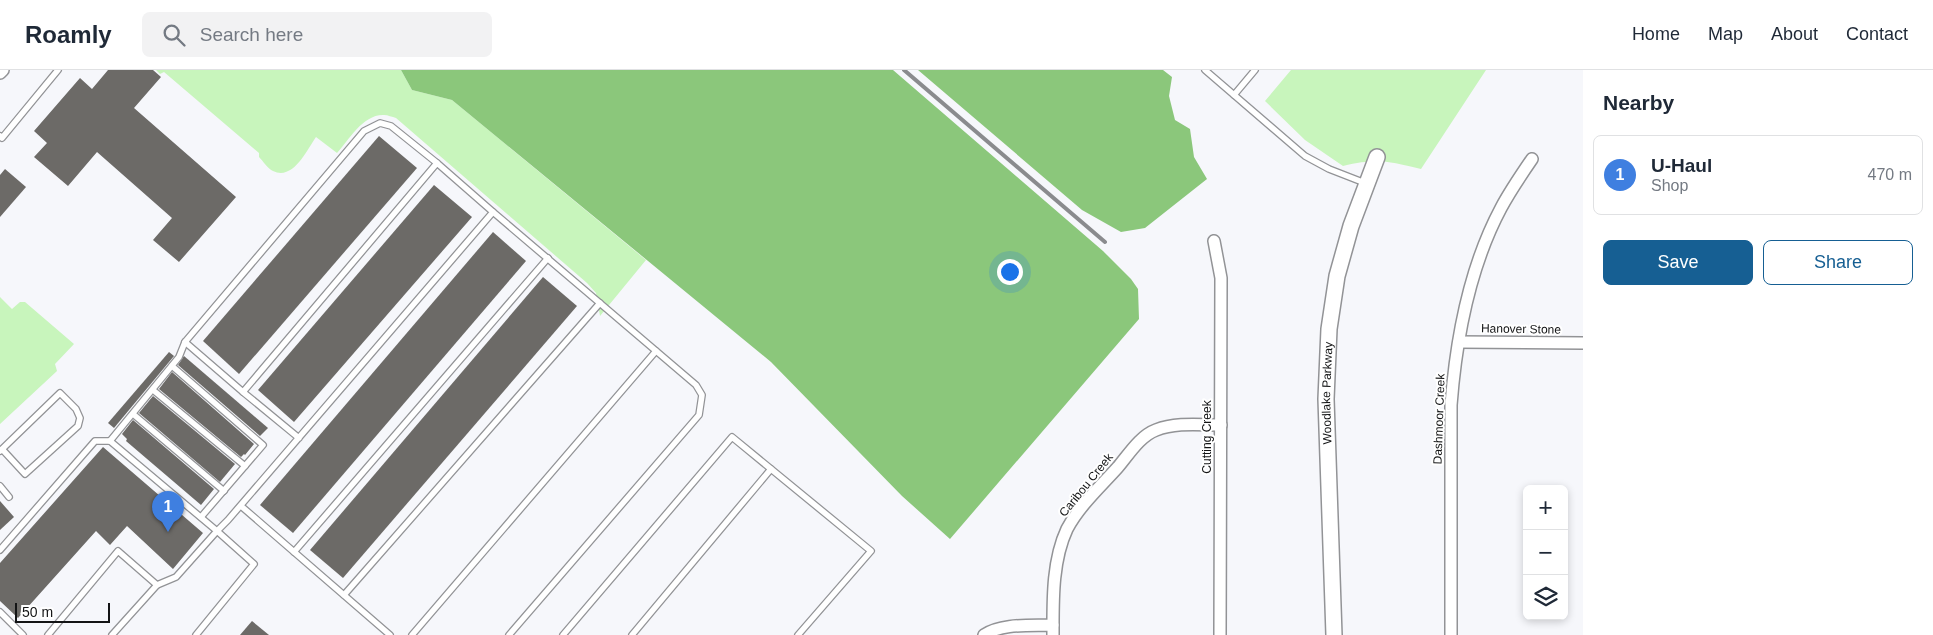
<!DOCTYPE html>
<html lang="en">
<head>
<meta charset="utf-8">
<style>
  body { margin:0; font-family:Arial,sans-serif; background:#f2f2f3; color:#1f2937 }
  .controls { position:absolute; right:15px; bottom:15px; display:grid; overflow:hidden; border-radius:8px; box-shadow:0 2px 8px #0003 }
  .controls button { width:45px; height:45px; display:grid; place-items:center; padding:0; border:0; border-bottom:1px solid #e0e1e3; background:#fff; color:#1f2937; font:25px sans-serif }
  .scale { position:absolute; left:15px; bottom:12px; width:95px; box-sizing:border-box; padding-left:5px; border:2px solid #131415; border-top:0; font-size:14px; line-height:18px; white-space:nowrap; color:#131415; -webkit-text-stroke:4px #fff; paint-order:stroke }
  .you { position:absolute; left:1009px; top:201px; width:18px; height:18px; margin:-12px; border:4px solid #fff; border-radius:50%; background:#1a73e8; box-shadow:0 0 0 8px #1a73e833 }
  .badge { display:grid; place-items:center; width:32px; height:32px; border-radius:50%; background:#165f93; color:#fff; font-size:16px; font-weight:700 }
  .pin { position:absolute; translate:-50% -41px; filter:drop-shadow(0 1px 2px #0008) }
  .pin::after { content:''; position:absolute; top:26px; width:18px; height:15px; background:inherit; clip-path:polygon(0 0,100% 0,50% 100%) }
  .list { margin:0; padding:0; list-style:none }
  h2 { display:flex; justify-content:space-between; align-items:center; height:65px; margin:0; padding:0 20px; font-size:21px }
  h2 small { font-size:16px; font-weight:400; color:#747a83 }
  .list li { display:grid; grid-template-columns:32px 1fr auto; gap:15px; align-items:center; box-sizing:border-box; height:80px; margin:0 10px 10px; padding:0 10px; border:1px solid #e0e1e3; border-radius:8px }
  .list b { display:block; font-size:19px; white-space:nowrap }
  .list p { margin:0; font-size:16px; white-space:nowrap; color:#747a83 }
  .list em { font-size:16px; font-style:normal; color:#747a83 }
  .actions { display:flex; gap:10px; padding:15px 20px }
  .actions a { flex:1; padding:11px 0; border:1px solid #165f93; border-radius:8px; text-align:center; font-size:18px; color:#165f93 }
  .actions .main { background:#165f93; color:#fff }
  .icon { flex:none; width:28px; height:28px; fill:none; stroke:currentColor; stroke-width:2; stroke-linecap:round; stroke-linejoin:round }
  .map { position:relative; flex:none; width:1583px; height:565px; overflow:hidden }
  header { display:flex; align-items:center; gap:30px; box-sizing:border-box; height:70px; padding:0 25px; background:#fff; border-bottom:1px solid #e0e1e3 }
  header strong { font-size:24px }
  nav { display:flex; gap:28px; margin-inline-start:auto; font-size:18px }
  .search { width:350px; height:45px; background:#f2f2f3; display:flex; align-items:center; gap:12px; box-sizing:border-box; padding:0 18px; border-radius:8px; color:#747a83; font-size:19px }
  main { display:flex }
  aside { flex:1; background:#fff }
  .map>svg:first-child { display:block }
  .green { fill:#c8f5bc }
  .forest { fill:#8bc77b }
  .building { fill:#6c6a67 }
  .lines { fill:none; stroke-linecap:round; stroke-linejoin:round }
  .lane-casing { stroke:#929396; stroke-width:8 }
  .street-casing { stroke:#929396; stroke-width:14 }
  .secondary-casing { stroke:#929396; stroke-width:18 }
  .lane { stroke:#fff; stroke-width:5.5 }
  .street { stroke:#fff; stroke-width:11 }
  .secondary { stroke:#fff; stroke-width:15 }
  .rail { stroke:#8a8b8e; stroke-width:4 }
  .labels { text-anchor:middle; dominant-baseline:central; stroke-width:4; stroke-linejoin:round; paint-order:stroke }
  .street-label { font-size:12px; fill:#131415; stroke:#fff }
</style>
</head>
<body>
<header>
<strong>Roamly</strong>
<div class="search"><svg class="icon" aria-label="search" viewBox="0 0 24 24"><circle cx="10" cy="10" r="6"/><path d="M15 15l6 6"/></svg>Search here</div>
<nav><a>Home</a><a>Map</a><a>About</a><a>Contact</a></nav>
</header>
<main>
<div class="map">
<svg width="1583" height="565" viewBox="0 0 1583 565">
  <rect width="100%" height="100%" fill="#f6f7fb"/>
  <!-- green -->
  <g class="green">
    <path d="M156 0H401L412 20 452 30 646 190 600 246 596 223 587 213 396 48C392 47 388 45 384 45 363 44 349 70 337 83L316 67C307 80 293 111 273 101 268 99 263 91 259 87V83L164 2 160 4Z"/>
    <path d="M1291 0H1486L1421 99C1387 91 1377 88 1343 96L1305 70 1265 31Z"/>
    <polygon points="0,227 12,239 20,232 25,232 74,274 55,294 57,301 0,354"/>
  </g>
  <!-- forest -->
  <g class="forest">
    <polygon points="401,0 893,0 1103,181 1131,209 1138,219 1139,249 950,469 902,426 771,292 452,30 412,20"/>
    <polygon points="918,0 1163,0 1172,7 1169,26 1175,50 1190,59 1194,87 1207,109 1145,158 1121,162 1082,140"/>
  </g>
  <!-- building -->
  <g class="building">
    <polygon points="108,0 153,0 161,7 134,38 236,127 179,192 153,170 172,148 97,82 68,116 34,87 47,73 34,61 80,8 92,19"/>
    <polygon points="379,66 417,98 239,304 203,271"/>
    <polygon points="5,99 26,117 0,147 0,105"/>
    <polygon points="434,115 472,147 294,352 258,320"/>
    <polygon points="493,162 526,191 293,463 260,435"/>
    <polygon points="543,207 577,236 343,508 310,480"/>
    <polygon points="169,282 174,286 114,358 108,353"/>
    <polygon points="184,286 268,358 260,366 178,295"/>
    <polygon points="172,302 254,374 245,385 244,384 241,387 159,319"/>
    <polygon points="153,326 235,394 220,412 139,343"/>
    <polygon points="133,350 214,419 201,435 126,371 127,369 122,364"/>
    <polygon points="103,377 203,463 173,499 127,456 110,475 96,461 18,548 0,531 0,493"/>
    <polygon points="0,431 14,447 0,460"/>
    <polygon points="252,551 269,565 240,565"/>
  </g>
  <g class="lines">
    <defs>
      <g id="lane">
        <polyline points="1205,0 1305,86 1329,99 1365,113"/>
        <polyline points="1234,25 1255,0"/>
        <polyline points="0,66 2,68 58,0"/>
        <polyline points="493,142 696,315 702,325 699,345 509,565"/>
        <polyline points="172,296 263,375 201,447"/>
        <polyline points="153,320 245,396"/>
        <polyline points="243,322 185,272 364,61 380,53 391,56 437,93"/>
        <polyline points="133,344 224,421"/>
        <polyline points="110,371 179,287 185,272"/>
        <polyline points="0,381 60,323 76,339 80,348 78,356 25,404 2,379"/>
        <polyline points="0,416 9,427"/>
        <polyline points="241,436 390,565"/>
        <polyline points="0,480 95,371 110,371 217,461 176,507 157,515 118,481 48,565"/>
        <polyline points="294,482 548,188"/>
        <polyline points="344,525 600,233"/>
        <polyline points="0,542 23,565"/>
        <polyline points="112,565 157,515"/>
        <polyline points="196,565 254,494 217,461 228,450 493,142 437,93 243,322 299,368"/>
        <polyline points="412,565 656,281"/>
        <polyline points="563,565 732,367 871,481 798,565"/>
        <polyline points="632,565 771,399"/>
      </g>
      <g id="street">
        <polyline points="0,3 3,0"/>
        <polyline points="1214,171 1221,208 1220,565"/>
        <polyline points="1459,272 1583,273"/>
        <path d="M984 565C1002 553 1031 556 1053 555"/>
        <path d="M1053 565C1053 531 1052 491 1067 459 1079 436 1101 416 1118 397 1129 384 1140 366 1156 360 1176 352 1200 355 1221 355"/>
        <path d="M1451 565V335C1456 270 1470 196 1501 138 1510 121 1521 105 1532 89"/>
      </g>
      <g id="secondary">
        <path id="s1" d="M1334 565 1326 329 1329 259 1337 206 1351 156 1377 87"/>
      </g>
    </defs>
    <!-- lane casing -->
    <use href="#lane" class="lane-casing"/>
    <!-- street casing -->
    <use href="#street" class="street-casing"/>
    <!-- secondary casing -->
    <use href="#secondary" class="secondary-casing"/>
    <!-- lane -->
    <use href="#lane" class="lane"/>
    <!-- street -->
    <use href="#street" class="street"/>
    <!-- secondary -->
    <use href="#secondary" class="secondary"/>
    <!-- rail -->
    <polyline class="rail" points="904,0 1105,172"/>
  </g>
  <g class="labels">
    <!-- street labels -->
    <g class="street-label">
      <text transform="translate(1521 259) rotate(1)">Hanover Stone</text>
      <text stroke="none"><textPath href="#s1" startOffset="242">Woodlake Parkway</textPath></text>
      <text transform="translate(1439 349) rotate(-88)">Dashmoor Creek</text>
      <text transform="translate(1207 367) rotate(-90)">Cutting Creek</text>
      <text transform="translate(1086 415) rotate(-51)">Caribou Creek</text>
    </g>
  </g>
</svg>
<div class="controls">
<button>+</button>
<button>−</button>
<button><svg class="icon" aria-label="layers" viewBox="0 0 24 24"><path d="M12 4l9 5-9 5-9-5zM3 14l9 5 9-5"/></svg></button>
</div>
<div class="scale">50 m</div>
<div class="you"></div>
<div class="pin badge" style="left:168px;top:462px;background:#3f7fe0">1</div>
</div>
<aside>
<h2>Nearby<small></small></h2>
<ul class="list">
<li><span class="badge" style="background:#3f7fe0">1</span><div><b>U-Haul</b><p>Shop</p></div><em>470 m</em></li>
</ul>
<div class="actions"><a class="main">Save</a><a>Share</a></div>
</aside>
</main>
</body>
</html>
